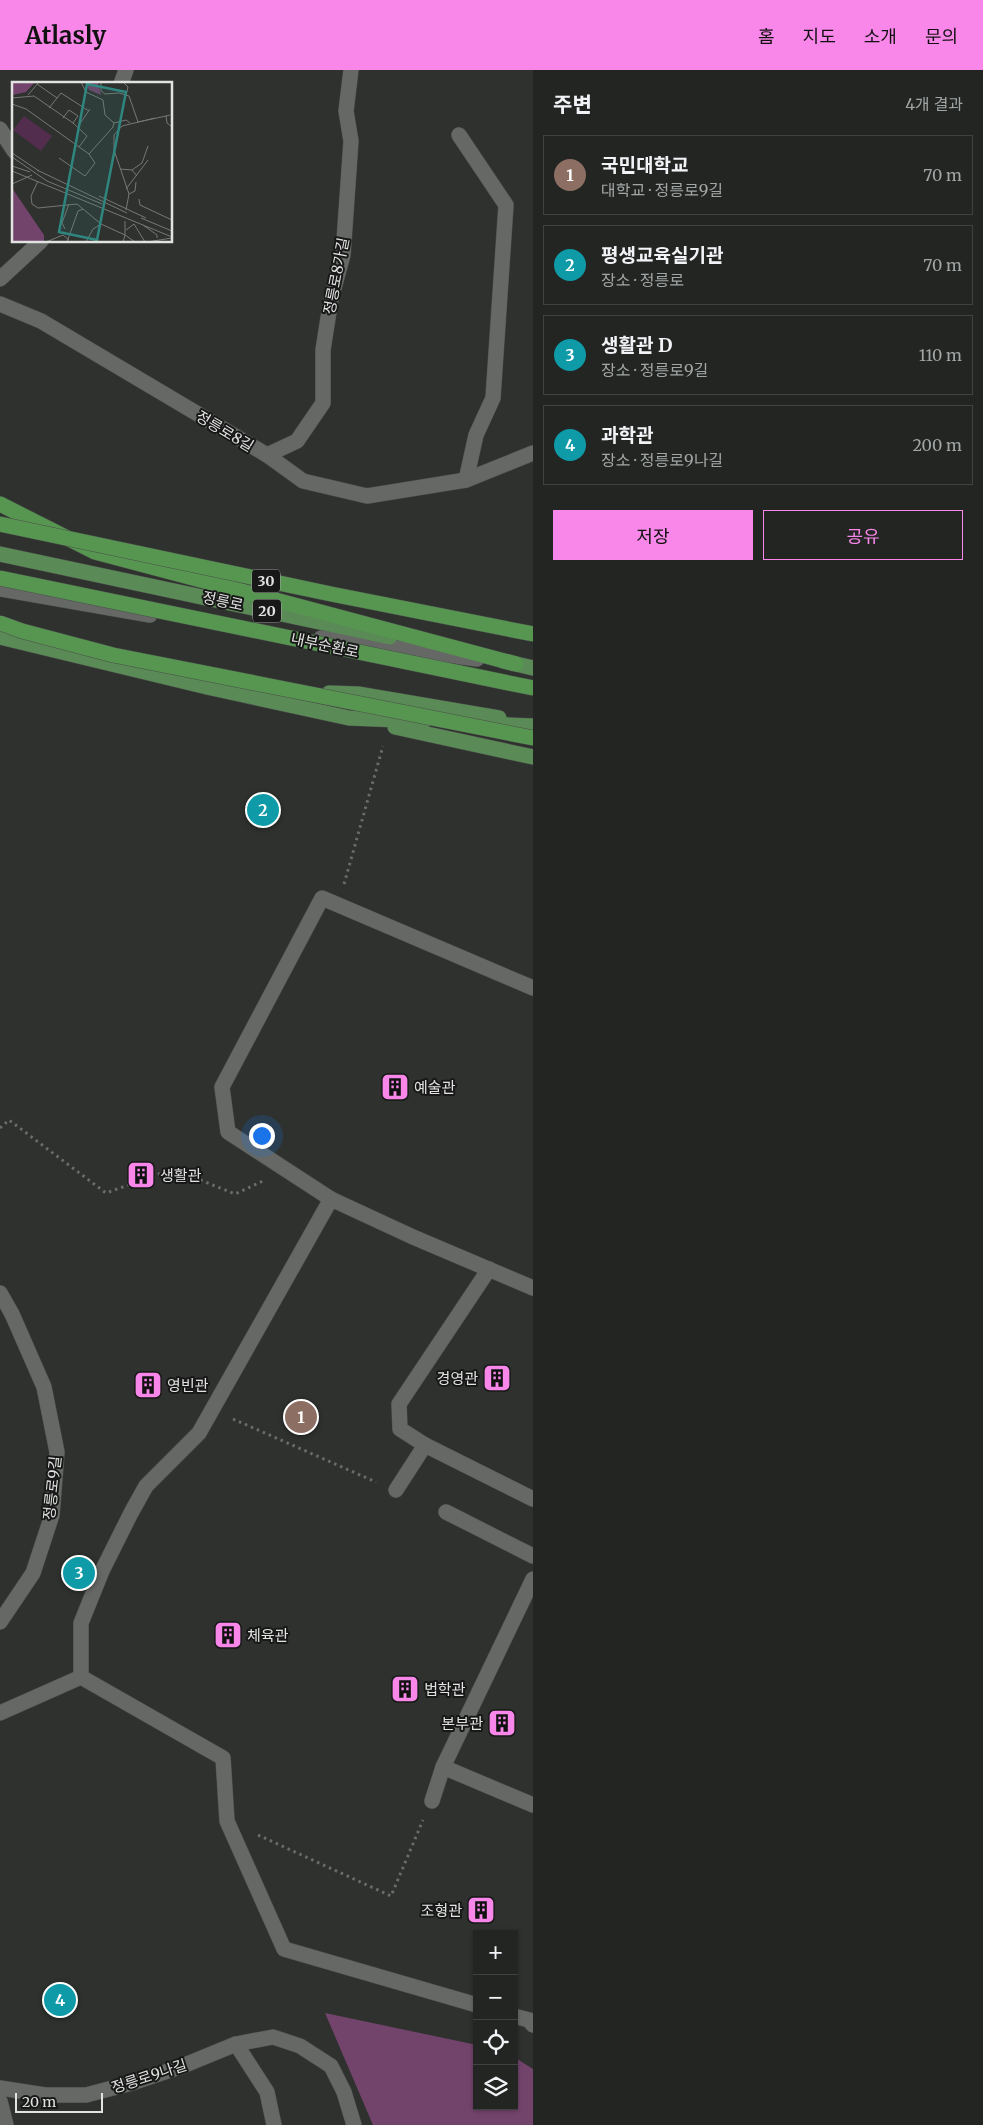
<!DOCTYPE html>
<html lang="ko">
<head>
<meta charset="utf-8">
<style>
  body { margin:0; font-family:Merriweather,"Noto Sans KR",serif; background:#2a2d2a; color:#f1f3f6 }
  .controls { position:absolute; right:15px; bottom:15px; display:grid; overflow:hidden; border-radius:0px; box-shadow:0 1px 4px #0004 }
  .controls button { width:45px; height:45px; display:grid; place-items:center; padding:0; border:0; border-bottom:1px solid #3f4240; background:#222522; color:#f1f3f6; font:25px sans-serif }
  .scale { position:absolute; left:15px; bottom:12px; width:88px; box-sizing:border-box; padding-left:5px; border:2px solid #e1e3e1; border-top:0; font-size:14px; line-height:18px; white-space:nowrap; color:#e1e3e1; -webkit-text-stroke:4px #171817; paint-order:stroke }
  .you { position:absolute; left:261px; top:1065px; width:18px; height:18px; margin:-12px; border:4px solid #fff; border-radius:50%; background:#1a73e8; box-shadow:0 0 0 8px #1a73e833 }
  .badge { display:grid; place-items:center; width:32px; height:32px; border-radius:50%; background:#f987e9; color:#fff; font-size:16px; font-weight:700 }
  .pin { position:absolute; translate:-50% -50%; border:2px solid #fff; box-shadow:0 1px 5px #0006 }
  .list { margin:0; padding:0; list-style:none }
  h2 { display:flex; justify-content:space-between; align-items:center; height:65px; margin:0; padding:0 20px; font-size:21px }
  h2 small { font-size:16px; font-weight:400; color:#a2a5a5 }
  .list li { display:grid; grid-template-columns:32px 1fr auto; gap:15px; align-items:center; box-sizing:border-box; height:80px; margin:0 10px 10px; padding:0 10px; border:1px solid #3f4240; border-radius:0px }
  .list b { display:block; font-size:19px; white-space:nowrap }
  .list p { margin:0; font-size:16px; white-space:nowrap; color:#a2a5a5 }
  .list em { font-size:16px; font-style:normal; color:#a2a5a5 }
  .actions { display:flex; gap:10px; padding:15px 20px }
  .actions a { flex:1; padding:11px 0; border:1px solid #f987e9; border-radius:0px; text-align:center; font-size:18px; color:#f987e9 }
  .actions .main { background:#f987e9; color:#111 }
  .icon { flex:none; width:28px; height:28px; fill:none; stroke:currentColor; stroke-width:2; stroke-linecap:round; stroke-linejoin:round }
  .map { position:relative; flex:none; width:533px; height:2055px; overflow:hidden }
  header { display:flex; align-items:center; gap:30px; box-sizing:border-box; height:70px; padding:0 25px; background:#f987e9; color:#111 }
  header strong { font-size:24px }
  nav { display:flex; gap:28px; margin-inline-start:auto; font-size:18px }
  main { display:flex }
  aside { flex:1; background:#222522 }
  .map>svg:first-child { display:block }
  .forest { fill:#72436b }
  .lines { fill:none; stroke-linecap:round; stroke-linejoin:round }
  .service-casing { stroke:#4b4e4b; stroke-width:16 }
  .minor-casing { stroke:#4b4e4b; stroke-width:16 }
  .tertiary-casing { stroke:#4b4e4b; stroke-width:16 }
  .primary-casing { stroke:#4b4e4b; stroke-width:16 }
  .trunk-casing { stroke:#4b4e4b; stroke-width:16 }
  .path { stroke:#6a6c6a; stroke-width:3; stroke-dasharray:2.5 4; stroke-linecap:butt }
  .service { stroke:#656864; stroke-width:15 }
  .minor { stroke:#656864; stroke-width:15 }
  .tertiary { stroke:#656864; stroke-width:15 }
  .primary { stroke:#5a8a55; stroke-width:15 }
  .trunk { stroke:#569650; stroke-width:15 }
  .trunk-bridge-casing { stroke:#4b4e4b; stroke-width:16; stroke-linecap:butt }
  .trunk-bridge { stroke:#569650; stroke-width:15 }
  .labels { text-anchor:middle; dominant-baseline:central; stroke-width:4; stroke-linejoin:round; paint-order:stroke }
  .shield { fill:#171817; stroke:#a4a6a4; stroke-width:1 }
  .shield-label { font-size:14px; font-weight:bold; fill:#e1e3e1 }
  .street-label { font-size:15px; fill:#e1e3e1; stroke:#171817 }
  .poi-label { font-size:15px; fill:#e1e3e1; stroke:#171817; text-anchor:start }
  .inset-road { fill:none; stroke:#767876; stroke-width:1 }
  .view { fill:#2e867f; fill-opacity:0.15; stroke:#2e867f; stroke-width:2.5 }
  .inset-edge { fill:none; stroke:#e1e3e1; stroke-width:2.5 }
</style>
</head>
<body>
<header>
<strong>Atlasly</strong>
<nav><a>홈</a><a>지도</a><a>소개</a><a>문의</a></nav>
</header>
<main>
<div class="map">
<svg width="533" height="2055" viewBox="0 0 533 2055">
  <rect width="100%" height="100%" fill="#2e312e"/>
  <!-- forest -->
  <polygon class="forest" points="325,1943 477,1975 477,2036 514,2036 514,1987 533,1999 533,2055 373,2055"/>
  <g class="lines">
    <defs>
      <g id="service">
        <polyline points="121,14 126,0"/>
        <polyline points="0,59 14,81"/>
        <polyline points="459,65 506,135 493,328 476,365 466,410"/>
        <polyline points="0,209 41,171"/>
        <polyline points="267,385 297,371 323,333 323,280 331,229 343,185 351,71 346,41 351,0"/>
        <polyline points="331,1129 413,1167 533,1218"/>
        <polyline points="489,1199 399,1334 400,1359 425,1375 533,1429"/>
        <polyline points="396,1420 425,1375"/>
        <polyline points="446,1442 533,1486"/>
        <polyline points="0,1643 81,1607"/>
        <polyline points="443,1697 533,1735"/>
        <polyline points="432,1731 443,1697 533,1509"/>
        <polyline points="477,1935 284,1879 227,1751 223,1688 81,1607 81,1553 102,1501 131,1443 146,1416 199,1363 331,1129 228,1062 222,1017 322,828 533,918"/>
        <polyline points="514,1946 529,1950 533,1955"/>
      </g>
      <g id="minor">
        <polyline points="0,234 41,251 267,385 303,411 367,426 466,410 533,383"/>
        <polyline points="236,1974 267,2022 274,2055"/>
        <polyline points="0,2018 45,2025 86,2025 132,2013 180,1997 236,1974 273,1967 300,1976 331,1996 344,2022 354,2055"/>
        <polyline points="0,2031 6,2055"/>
      </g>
      <g id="tertiary">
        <polyline points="0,519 150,545"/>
        <polyline points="321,568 477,589"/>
        <polyline points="0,1223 12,1244 44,1317 57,1382 52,1445 33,1503 0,1552"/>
      </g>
      <g id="primary">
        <polyline points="0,484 390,567"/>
        <polyline points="0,567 207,617 349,648 424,651"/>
        <polyline points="503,591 533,598"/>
        <polyline points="329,623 358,624 499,648"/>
        <polyline points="485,654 533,656"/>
        <polyline points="395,657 533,687"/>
      </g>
      <polyline id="trunk" points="0,434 95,482 516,594"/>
    </defs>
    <!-- service casing -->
    <use href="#service" class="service-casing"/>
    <!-- minor casing -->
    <use href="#minor" class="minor-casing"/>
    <!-- tertiary casing -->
    <use href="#tertiary" class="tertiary-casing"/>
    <!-- primary casing -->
    <use href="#primary" class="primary-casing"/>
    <!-- trunk casing -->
    <use href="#trunk" class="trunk-casing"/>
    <!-- path -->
    <g class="path">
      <polyline points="344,814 383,676"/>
      <polyline points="0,1058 9,1050 106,1123 173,1099 235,1124 263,1111"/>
      <polyline points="233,1349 376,1412"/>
      <polyline points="258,1765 391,1826 423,1750"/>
    </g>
    <!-- service -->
    <use href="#service" class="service"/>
    <!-- minor -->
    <use href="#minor" class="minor"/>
    <!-- tertiary -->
    <use href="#tertiary" class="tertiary"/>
    <!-- primary -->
    <use href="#primary" class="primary"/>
    <!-- trunk -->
    <use href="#trunk" class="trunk"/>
    <defs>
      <g id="trunk-bridge">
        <polyline points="0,454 331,524 533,564"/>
        <polyline points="0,508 533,618"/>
        <polyline points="0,553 22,561 113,585 533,668"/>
      </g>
    </defs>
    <!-- trunk-bridge casing -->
    <use href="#trunk-bridge" class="trunk-bridge-casing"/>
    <!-- trunk-bridge -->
    <use href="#trunk-bridge" class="trunk-bridge"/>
  </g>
  <!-- icons -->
  <defs>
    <symbol id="building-square" viewBox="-11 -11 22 22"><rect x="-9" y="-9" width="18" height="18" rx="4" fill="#f987e9" stroke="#171817"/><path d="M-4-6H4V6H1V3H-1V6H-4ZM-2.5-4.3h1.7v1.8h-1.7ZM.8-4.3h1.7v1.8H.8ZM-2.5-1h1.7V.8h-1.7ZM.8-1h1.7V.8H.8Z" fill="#111"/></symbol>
  </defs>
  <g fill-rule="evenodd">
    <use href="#building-square" x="379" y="1001" width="32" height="32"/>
    <use href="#building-square" x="125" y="1089" width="32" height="32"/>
    <use href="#building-square" x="481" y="1292" width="32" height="32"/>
    <use href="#building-square" x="132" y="1299" width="32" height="32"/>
    <use href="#building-square" x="212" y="1549" width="32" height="32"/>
    <use href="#building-square" x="389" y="1603" width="32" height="32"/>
    <use href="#building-square" x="486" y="1637" width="32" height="32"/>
    <use href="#building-square" x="465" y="1824" width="32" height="32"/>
  </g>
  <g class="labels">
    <!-- shield labels -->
    <g class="shield">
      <rect x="252" y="499.5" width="28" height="23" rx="4"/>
      <rect x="253" y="529.5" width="28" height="23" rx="4"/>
    </g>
    <g class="shield-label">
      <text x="266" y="511">30</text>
      <text x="267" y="541">20</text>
    </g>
    <!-- street labels -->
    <g class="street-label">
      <text transform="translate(336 206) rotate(-79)">정릉로8가길</text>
      <text transform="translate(225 361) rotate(31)">정릉로8길</text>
      <text transform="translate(223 531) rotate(12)">정릉로</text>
      <text transform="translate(325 575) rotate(12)">내부순환로</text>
      <text transform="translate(52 1418) rotate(-84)">정릉로9길</text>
      <text transform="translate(149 2006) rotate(-18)">정릉로9나길</text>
    </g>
    <!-- poi labels -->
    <g class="poi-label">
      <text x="414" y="1017">예술관</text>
      <text x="160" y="1105">생활관</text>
      <text x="478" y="1308" text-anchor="end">경영관</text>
      <text x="167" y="1315">영빈관</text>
      <text x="247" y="1565">체육관</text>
      <text x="424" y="1619">법학관</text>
      <text x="483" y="1653" text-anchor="end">본부관</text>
      <text x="462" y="1840" text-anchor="end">조형관</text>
    </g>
  </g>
  <!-- overview -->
  <g transform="translate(12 12)">
    <rect width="160" height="160" fill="#2e312e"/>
    <path d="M12 34 40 54 29 69 1 48Z" fill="#532d4e"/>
    <path d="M0 0H23L14 10 1 13ZM73 0H86L89 13 77 8ZM0 106 32 153V160H0Z" fill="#72436b"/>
    <path class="inset-road" d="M89 0V9L93 12 107 11 117 14 126 40 154 34M111 0 116 5 114 13M25 2 45 16M16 13 27 0M0 16 22 14 61 41 75 54 67 65M0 22 14 27 77 72M37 26 49 11 77 29M158 33 154 34 155 41 160 45M51 36 57 28 66 34 61 41M102 41 114 38 118 41M67 43 78 27M0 71 27 89M0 75 35 99 90 122M47 76 73 94 83 81 77 72 101 45 102 41 93 33 91 18 74 10 69 0M0 84 18 90M108 87 120 88 125 94M25 88 115 131M120 88 130 81 136 64M0 89 160 155M26 99 19 114 20 122 26 126 65 122 89 142 113 153V139M0 102 20 93M114 107 136 78M117 112 123 109 124 100M87 114 134 136M127 117 128 123 160 138M114 128 117 112 102 68V53L110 44 143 36M129 136 160 149M131 143 145 153V156M53 147 50 141 57 122M114 148 122 142 133 160M34 160 51 153 57 158M55 160 66 129 71 127M74 160 81 147 89 142M111 160 113 153 123 160M135 160 160 156"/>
    <path class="view" d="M75 2 114 10 85 158 47 150Z"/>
    <rect width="160" height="160" class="inset-edge"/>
  </g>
</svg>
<div class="controls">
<button>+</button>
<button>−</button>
<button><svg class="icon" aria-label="locate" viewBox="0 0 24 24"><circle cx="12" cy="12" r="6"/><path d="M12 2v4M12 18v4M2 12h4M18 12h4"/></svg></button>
<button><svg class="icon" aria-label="layers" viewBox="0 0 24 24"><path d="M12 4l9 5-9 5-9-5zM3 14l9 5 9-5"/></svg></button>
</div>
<div class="scale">20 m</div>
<div class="you"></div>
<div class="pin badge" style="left:301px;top:1347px;background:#8d6e63">1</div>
<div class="pin badge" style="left:263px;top:740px;background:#0f9aa8">2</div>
<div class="pin badge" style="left:79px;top:1503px;background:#0f9aa8">3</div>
<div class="pin badge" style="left:60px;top:1930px;background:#0f9aa8">4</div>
</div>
<aside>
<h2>주변<small>4개 결과</small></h2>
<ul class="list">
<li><span class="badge" style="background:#8d6e63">1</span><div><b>국민대학교</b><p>대학교 · 정릉로9길</p></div><em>70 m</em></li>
<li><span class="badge" style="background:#0f9aa8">2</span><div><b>평생교육실기관</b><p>장소 · 정릉로</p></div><em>70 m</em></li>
<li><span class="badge" style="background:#0f9aa8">3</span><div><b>생활관 D</b><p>장소 · 정릉로9길</p></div><em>110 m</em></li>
<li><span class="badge" style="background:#0f9aa8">4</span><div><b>과학관</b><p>장소 · 정릉로9나길</p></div><em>200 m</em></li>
</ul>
<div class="actions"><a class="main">저장</a><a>공유</a></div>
</aside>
</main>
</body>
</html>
